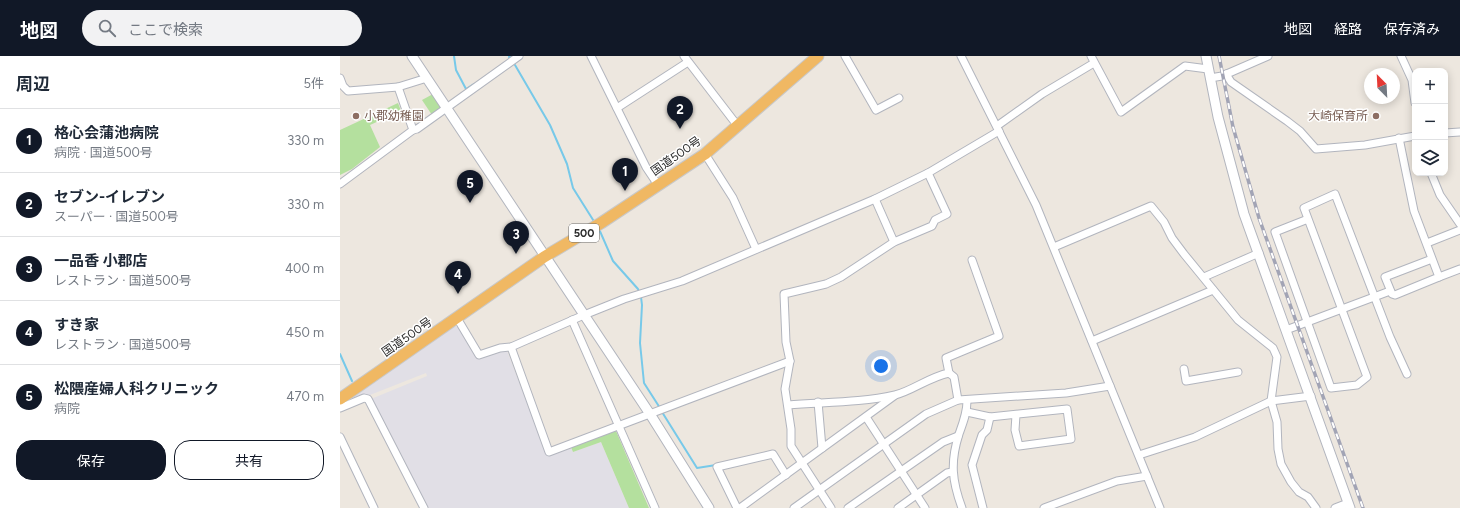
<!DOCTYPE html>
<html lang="ja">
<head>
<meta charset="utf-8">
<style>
  body { margin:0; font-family:Figtree,"Noto Sans JP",sans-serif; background:#f2f2f3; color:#1f2937 }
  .controls { position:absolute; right:12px; top:12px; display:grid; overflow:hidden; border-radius:8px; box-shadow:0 2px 10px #0003 }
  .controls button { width:36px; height:36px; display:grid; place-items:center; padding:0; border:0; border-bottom:1px solid #e0e1e3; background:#fff; color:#1f2937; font:20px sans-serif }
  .compass { position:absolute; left:1024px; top:12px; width:36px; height:36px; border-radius:50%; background:#fff; box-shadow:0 2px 10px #0003; rotate:336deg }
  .you { position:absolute; left:541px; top:310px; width:14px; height:14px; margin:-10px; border:3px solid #fff; border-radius:50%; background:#1a73e8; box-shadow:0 0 0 6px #1a73e833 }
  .badge { display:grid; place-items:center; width:26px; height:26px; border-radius:50%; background:#111827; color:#fff; font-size:13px; font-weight:700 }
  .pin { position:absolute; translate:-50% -33px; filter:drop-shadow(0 1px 2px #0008) }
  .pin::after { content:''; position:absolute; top:21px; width:14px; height:12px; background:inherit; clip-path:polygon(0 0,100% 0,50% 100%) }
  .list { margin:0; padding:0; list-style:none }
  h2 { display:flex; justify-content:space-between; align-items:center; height:52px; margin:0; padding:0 16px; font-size:17px }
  h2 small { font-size:13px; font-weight:400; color:#747a83 }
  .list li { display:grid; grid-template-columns:26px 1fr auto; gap:12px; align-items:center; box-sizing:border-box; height:64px; padding:0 16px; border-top:1px solid #e0e1e3 }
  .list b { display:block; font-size:15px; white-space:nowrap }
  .list p { margin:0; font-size:13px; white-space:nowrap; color:#747a83 }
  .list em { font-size:13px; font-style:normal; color:#747a83 }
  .actions { display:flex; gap:8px; padding:12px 16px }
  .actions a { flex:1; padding:9px 0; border:1px solid #111827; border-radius:16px; text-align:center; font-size:14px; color:#111827 }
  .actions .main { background:#111827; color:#fff }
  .icon { flex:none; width:22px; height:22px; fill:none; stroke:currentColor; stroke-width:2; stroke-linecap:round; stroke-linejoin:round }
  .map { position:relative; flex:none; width:1120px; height:452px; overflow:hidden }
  header { display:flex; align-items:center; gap:24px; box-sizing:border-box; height:56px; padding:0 20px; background:#111827; color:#fff }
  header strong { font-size:19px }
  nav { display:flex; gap:22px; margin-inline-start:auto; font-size:14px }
  .search { width:280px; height:36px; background:#f2f2f3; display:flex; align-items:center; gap:10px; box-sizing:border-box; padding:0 14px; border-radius:22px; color:#747a83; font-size:15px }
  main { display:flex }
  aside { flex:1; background:#fff }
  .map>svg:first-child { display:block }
  .industrial { fill:#e1dfe6 }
  .green { fill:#b4e09e }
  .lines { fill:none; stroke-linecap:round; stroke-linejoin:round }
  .stream { stroke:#77c9e9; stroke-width:2 }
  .minor-casing { stroke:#b2b5be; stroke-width:9 }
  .tertiary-casing { stroke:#b2b5be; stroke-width:11 }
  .trunk-casing { stroke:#c8c8c8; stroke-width:13 }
  .minor { stroke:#fff; stroke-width:7 }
  .tertiary { stroke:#fff; stroke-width:9 }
  .trunk { stroke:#f0b863; stroke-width:11 }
  .rail-casing { stroke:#a2a4b5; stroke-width:3.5 }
  .rail { stroke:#fff; stroke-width:2; stroke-dasharray:6; stroke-linecap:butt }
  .education-dot { fill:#8d6e63; stroke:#fff; stroke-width:1.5 }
  .labels { text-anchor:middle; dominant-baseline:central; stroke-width:3; stroke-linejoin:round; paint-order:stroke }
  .shield { fill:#fff; stroke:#6b6b6b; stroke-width:1 }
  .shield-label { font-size:11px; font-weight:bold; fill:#2c2c2c }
  .education-label { font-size:12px; fill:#785e54; stroke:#fff; text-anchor:start }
  .street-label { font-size:12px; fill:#2c2c2c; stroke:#fff }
</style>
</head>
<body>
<header>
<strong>地図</strong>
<div class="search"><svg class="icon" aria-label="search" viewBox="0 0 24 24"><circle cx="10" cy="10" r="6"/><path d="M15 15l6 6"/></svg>ここで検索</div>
<nav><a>地図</a><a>経路</a><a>保存済み</a></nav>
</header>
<main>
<aside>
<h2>周辺<small>5件</small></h2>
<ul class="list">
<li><span class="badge">1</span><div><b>格心会蒲池病院</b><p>病院 · 国道500号</p></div><em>330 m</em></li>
<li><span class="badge">2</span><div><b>セブン-イレブン</b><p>スーパー · 国道500号</p></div><em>330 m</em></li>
<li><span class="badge">3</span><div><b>一品香 小郡店</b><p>レストラン · 国道500号</p></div><em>400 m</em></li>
<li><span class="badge">4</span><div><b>すき家</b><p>レストラン · 国道500号</p></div><em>450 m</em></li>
<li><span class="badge">5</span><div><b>松隈産婦人科クリニック</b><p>病院</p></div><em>470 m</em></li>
</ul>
<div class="actions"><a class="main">保存</a><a>共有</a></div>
</aside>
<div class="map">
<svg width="1120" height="452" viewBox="0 0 1120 452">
  <rect width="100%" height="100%" fill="#ede7df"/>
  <!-- industrial -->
  <polygon class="industrial" points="114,271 118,271 137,303 152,297 167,295 208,400 231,391 233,396 261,386 289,452 88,452 31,343 87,320 86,317 12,346 8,343"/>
  <!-- green -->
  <g class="green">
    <polygon points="93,38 101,50 100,55 92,59 82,44"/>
    <polygon points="58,47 61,55 30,69 40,91 12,113 0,119 0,74"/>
    <polygon points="276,375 309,452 289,452 261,386 233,396 231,391"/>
  </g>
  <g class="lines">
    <!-- stream -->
    <g class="stream">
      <polyline points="114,0 116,14 126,33 134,28"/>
      <polyline points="169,1 170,0"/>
      <polyline points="175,9 210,69 227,108 233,132 255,167"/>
      <polyline points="259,173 273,205 298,233 301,241 302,249 300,287 304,327 320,352"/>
      <polyline points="0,298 12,325"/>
      <polyline points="322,356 357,412 376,409"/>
    </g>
    <defs>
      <g id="minor">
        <polyline points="251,0 306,111 318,129"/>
        <polyline points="344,0 397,69"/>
        <polyline points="505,0 536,54 559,42"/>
        <polyline points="621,0 696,149 820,452"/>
        <polyline points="751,0 781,56 845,10 868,13"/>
        <polyline points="1061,0 1072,24 1075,47"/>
        <polyline points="886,18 891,26 947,65 960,75 976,93 1025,89 1075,80"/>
        <polyline points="0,22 3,30 8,35 58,31"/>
        <polyline points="870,22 882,20 928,0"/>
        <polyline points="277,52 348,6"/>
        <polyline points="657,70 702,38 754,7"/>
        <polyline points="73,74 77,73 179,0"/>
        <polyline points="1105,77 1120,76"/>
        <polyline points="1059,82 1074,155 1099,221 1055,239 1052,238 1045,221 1092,203"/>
        <polyline points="365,98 393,142 416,193"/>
        <polyline points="1091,117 1100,139 1120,168"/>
        <polyline points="0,128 73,74 58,31 87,22"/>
        <polyline points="535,143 554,186"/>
        <polyline points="968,163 935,176 991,332 1017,329 1027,321 964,152 995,138 1050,281 1067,318"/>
        <polyline points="1087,187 1120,174"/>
        <polyline points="714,191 811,150 824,166 832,182 844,198 898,264 933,292 937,301 931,345 937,366 938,393 941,408 951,426 959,436 968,441 976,452"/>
        <polyline points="864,221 919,197"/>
        <polyline points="1099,221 1120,213"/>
        <polyline points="117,262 139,299 160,292 171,291 244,259 284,243 342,225 535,143 588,117 659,75"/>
        <polyline points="232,264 315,452"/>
        <polyline points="946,274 1050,235"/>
        <polyline points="752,285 873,234"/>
        <polyline points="171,291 209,396 450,305"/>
        <polyline points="844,313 846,325 898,316"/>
        <polyline points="609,317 606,302 659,280 632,204"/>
        <polyline points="478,346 482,392"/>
        <path d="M448 349C483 346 520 347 555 339 572 335 589 321 609 317L614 321 618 344"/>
        <polyline points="0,352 24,342 28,343 84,452"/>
        <polyline points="627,356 650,361 727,353 731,383 679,390 675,374 676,359"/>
        <polyline points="526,361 585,452"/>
        <polyline points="0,381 34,452"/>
        <polyline points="799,399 855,381 931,345 971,340"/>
        <polyline points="397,452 377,411 433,398 446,419"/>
        <polyline points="400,452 554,340"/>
        <polyline points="454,452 586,358 618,344 726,337 770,330"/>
        <polyline points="491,452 451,390 451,373 445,333 450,305 446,286 444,238 486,228 501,221 554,186 592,170 595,164 607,158 588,117"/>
        <polyline points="508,452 603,386 618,380"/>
        <polyline points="558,452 607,417 612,416"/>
        <path d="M622 452C612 425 610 406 619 378 623 367 627 357 627 345"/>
        <polyline points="643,452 632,409 642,379 647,374 650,361"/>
        <polyline points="704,452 777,425 807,420"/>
        <polyline points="995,452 1008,447"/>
      </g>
      <g id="tertiary">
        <polyline points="72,0 310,358 369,452"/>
        <polyline points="866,0 878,61 904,158 1010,452"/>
      </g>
      <polyline id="trunk" points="0,343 204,201 261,167 365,98 478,0"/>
    </defs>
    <!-- minor casing -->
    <use href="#minor" class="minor-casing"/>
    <!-- tertiary casing -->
    <use href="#tertiary" class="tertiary-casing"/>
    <!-- trunk casing -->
    <use href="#trunk" class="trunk-casing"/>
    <!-- minor -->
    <use href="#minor" class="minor"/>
    <!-- tertiary -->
    <use href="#tertiary" class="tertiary"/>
    <!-- trunk -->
    <use href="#trunk" class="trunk"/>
    <defs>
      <polyline id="rail" points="879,0 893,71 919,162 1023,452"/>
    </defs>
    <!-- rail casing -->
    <use href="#rail" class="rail-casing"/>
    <!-- rail -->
    <use href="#rail" class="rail"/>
  </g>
  <!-- markers -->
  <g class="education-dot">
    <circle cx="16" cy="60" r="4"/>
    <circle cx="1036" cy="60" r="4"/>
  </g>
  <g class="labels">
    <!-- shield labels -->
    <rect class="shield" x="229" y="168" width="30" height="18" rx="3"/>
    <g class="shield-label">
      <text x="244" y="177">500</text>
    </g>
    <!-- education labels -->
    <g class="education-label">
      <text x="24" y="60">小郡幼稚園</text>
      <text x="1028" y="60" text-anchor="end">大崎保育所</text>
    </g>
    <!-- street labels -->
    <g class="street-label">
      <text transform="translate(336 100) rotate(-35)">国道500号</text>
      <text transform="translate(67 281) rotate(-35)">国道500号</text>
    </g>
  </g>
</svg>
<div class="controls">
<button>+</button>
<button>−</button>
<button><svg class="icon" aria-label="layers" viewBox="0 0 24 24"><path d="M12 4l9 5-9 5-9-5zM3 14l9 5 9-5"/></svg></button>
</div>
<svg class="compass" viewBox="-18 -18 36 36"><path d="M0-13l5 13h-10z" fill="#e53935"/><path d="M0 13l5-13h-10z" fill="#747a83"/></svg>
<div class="you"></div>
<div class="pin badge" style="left:285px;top:135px">1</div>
<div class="pin badge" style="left:340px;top:73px">2</div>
<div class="pin badge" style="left:176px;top:198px">3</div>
<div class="pin badge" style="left:118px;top:238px">4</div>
<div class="pin badge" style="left:130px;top:147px">5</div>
</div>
</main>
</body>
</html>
